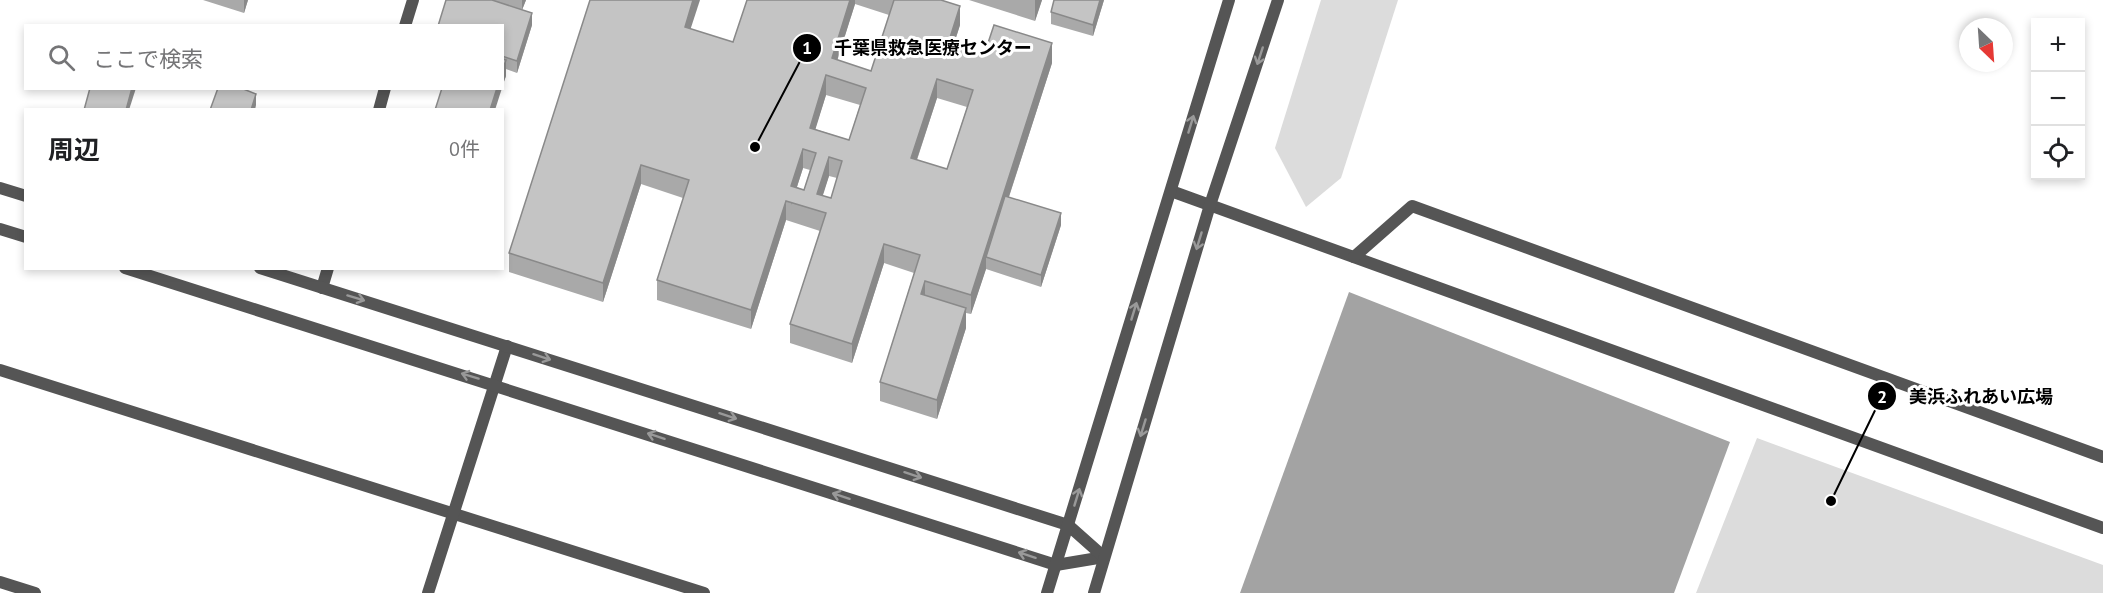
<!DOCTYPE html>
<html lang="ja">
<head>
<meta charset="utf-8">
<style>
  body { margin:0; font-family:"PT Sans","Noto Sans JP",sans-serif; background:#f2f2f2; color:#202124 }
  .controls { position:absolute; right:18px; top:18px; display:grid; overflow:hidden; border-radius:0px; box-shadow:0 3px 9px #0003 }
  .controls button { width:54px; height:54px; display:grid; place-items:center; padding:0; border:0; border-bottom:2px solid #e0e0e0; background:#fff; color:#202124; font:30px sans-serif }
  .compass { position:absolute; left:1959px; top:18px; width:54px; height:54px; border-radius:50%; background:#fff; box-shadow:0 3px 9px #0003; rotate:155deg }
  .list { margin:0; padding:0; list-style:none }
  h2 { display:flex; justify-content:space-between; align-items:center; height:78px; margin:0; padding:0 24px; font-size:26px }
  h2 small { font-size:20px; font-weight:400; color:#757577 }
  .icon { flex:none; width:33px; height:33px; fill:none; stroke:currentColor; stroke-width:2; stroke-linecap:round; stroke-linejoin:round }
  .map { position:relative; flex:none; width:2103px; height:593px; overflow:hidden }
  .search { position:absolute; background:#fff; box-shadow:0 3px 9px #0003; left:24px; top:24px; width:480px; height:66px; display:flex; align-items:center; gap:15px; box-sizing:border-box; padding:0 21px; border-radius:0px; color:#757577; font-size:22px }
  .panel { position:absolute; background:#fff; box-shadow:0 3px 9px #0003; left:24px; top:108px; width:480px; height:162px; border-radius:0px }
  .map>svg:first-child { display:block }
  .green { fill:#dcdcdc }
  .water { fill:#a3a3a3 }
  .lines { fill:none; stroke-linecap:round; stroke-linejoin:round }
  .service { stroke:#555; stroke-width:12 }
  .minor { stroke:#555; stroke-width:12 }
  .tertiary { stroke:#555; stroke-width:12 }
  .wall { fill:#a9a9a9; fill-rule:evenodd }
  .shaded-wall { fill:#898989 }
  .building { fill:#c4c4c4; stroke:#898989; stroke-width:1.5; fill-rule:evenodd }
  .oneway { stroke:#999 }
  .leader { fill:none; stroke:#000; stroke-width:2 }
  .callout-dot { fill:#000; stroke:#fff; stroke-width:2 }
  .mark-label { font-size:18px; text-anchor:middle; font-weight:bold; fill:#fff }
  .callout-label { font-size:18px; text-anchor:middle; font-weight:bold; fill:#000; stroke:#fff; stroke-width:6; stroke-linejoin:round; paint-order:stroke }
</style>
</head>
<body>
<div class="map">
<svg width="2103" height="593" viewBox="0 0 2103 593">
  <rect width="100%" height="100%" fill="#fff"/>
  <!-- green -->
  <g class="green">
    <polygon points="1321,0 1398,0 1341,178 1306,207 1275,148"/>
    <polygon points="1757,438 2103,565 2103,593 1696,593"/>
  </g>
  <!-- water -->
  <polygon class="water" points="1349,292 1730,442 1674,593 1240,593"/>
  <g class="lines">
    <!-- service -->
    <g class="service">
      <polyline points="405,26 413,0"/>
      <polyline points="379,110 385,88"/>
      <polyline points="1171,191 2103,528"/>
      <polyline points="1354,257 1412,206 2103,457"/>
      <polyline points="322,288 328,268"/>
    </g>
    <!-- minor -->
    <g class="minor">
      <polyline points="0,370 704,593"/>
      <polyline points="0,582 35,593"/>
      <polyline points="428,593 507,346"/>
    </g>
    <!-- tertiary -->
    <g class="tertiary">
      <polyline points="0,188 26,196"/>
      <polyline points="0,229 26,237"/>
      <polyline points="125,268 1056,565 1104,557"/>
      <polyline points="260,268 1068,525 1104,557"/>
      <polyline points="1047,593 1229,0"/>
      <polyline points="1094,593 1210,205 1278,0"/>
    </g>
  </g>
  <!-- wall -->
  <g class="wall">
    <polygon points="203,0 248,0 244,13"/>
    <polygon points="446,0 526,0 522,10 532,25 517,73 506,69 506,76 502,87 502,26"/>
    <path d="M747 0H941L960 25 953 46 984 55 1052 63 1009 197 1061 225 1041 287 986 269 971 314 966 313V328L937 419 880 401V382L914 273 884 263 852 363 790 343V324L820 231 786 220 751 329 657 300V280L683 198 641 184 603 302 509 272V253L690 29 733 42ZM855 4 889 15 871 71 837 60ZM826 95 860 105 849 140 815 129ZM937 98 967 107 947 169 917 160ZM803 168 810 170 804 190 797 187ZM829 176 837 178 831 198 822 196Z"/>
    <polygon points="969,0 1042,0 1035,21"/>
    <polygon points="1104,0 1093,36 1051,24 1051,12"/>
  </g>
  <!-- shaded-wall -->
  <g class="shaded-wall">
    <polygon points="244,0 248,0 244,13"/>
    <polygon points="522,0 526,0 522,10"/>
    <polygon points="693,0 700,0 685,46 685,27"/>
    <polygon points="850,0 855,0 855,4 832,77 832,58"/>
    <polygon points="1035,0 1042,0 1035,21"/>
    <polygon points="1100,0 1104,0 1093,36 1093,25"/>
    <polygon points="960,6 960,25 948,63 948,44"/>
    <polygon points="532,13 532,25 517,73 517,61"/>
    <polygon points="1052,43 1052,63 989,258 986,257 986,269 971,314 971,295"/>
    <polygon points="506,60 506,76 502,87 502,71"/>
    <polygon points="826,75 826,95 810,147 810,128"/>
    <polygon points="937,79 937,98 911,177 911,158"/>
    <polygon points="132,88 136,88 129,110 126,110"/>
    <polygon points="497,88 502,88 495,110 490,110"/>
    <polygon points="256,94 256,105 255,110 251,110"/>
    <polygon points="803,149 803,168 791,205 791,186"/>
    <polygon points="829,157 829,176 818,211 817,194"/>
    <polygon points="641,165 641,184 603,302 603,283"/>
    <polygon points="786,201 786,220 751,329 751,310"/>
    <polygon points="1061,213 1061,225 1041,287 1041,275"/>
    <polygon points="884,244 884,263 852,363 852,344"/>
    <polygon points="925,281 925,300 921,294"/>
    <polygon points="966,308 966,328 937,419 937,400"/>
  </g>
  <!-- building -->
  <g class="building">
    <polygon points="446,0 492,0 532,13 517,61 502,56 502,26 438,26"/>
    <path d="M590 0H693L685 27 733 42 747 0H850L832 58 871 71 894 0H941L960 6 948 44 984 55 994 25 1052 43 971 295 925 281 921 294 966 308 937 400 880 382 920 255 884 244 852 344 790 324 826 213 786 201 751 310 657 280 689 180 641 165 603 283 509 253ZM826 75 866 88 849 140 810 128ZM937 79 973 90 947 169 911 158ZM803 149 816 153 804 190 791 186ZM829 157 842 161 831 198 817 194Z"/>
    <polygon points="1054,0 1100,0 1093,25 1051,12"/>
    <polygon points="502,59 506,60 502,71"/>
    <polygon points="90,88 132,88 126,110 84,110"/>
    <polygon points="218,88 241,88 256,94 251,110 210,110"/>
    <polygon points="442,88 497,88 490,110 435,110"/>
    <polygon points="1005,196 1061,213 1041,275 986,257"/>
  </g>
  <!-- one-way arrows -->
  <defs><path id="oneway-shaft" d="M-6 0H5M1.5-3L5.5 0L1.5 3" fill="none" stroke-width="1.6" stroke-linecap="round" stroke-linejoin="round" transform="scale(1.5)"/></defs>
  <g class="oneway">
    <use href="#oneway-shaft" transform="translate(1260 56) rotate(108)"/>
    <use href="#oneway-shaft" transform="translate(1191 124) rotate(-73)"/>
    <use href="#oneway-shaft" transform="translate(1199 241) rotate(107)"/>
    <use href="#oneway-shaft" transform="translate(356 298) rotate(17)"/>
    <use href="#oneway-shaft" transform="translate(1134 311) rotate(-73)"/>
    <use href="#oneway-shaft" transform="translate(542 357) rotate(18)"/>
    <use href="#oneway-shaft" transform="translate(470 376) rotate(-163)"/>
    <use href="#oneway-shaft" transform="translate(728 416) rotate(18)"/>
    <use href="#oneway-shaft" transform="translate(1143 428) rotate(107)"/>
    <use href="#oneway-shaft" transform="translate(656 436) rotate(-162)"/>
    <use href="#oneway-shaft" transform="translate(913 475) rotate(18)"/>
    <use href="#oneway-shaft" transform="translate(841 496) rotate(-162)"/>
    <use href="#oneway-shaft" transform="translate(1077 497) rotate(-73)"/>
    <use href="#oneway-shaft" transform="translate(1027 555) rotate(-162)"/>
  </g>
  <!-- callouts -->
  <path class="leader" d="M755 147L807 48M1831 501L1882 396"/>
  <g class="callout-dot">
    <circle cx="755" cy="147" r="6"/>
    <circle cx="1831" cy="501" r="6"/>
    <circle cx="807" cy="48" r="15"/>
    <circle cx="1882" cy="396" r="15"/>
  </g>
  <g class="mark-label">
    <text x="807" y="54">1</text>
    <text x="1882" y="403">2</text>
  </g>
  <g class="callout-label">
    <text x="933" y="54">千葉県救急医療センター</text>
    <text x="1981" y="403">美浜ふれあい広場</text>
  </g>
</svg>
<div class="controls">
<button>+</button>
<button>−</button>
<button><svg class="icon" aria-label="locate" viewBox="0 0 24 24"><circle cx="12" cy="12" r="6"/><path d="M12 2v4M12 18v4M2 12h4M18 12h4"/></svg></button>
</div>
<svg class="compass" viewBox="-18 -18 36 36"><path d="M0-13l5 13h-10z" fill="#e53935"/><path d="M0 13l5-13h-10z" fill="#757577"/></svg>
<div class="search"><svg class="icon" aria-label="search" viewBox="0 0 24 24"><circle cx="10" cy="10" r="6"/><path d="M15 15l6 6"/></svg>ここで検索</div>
<section class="panel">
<h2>周辺<small>0件</small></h2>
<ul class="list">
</ul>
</section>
</div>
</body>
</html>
